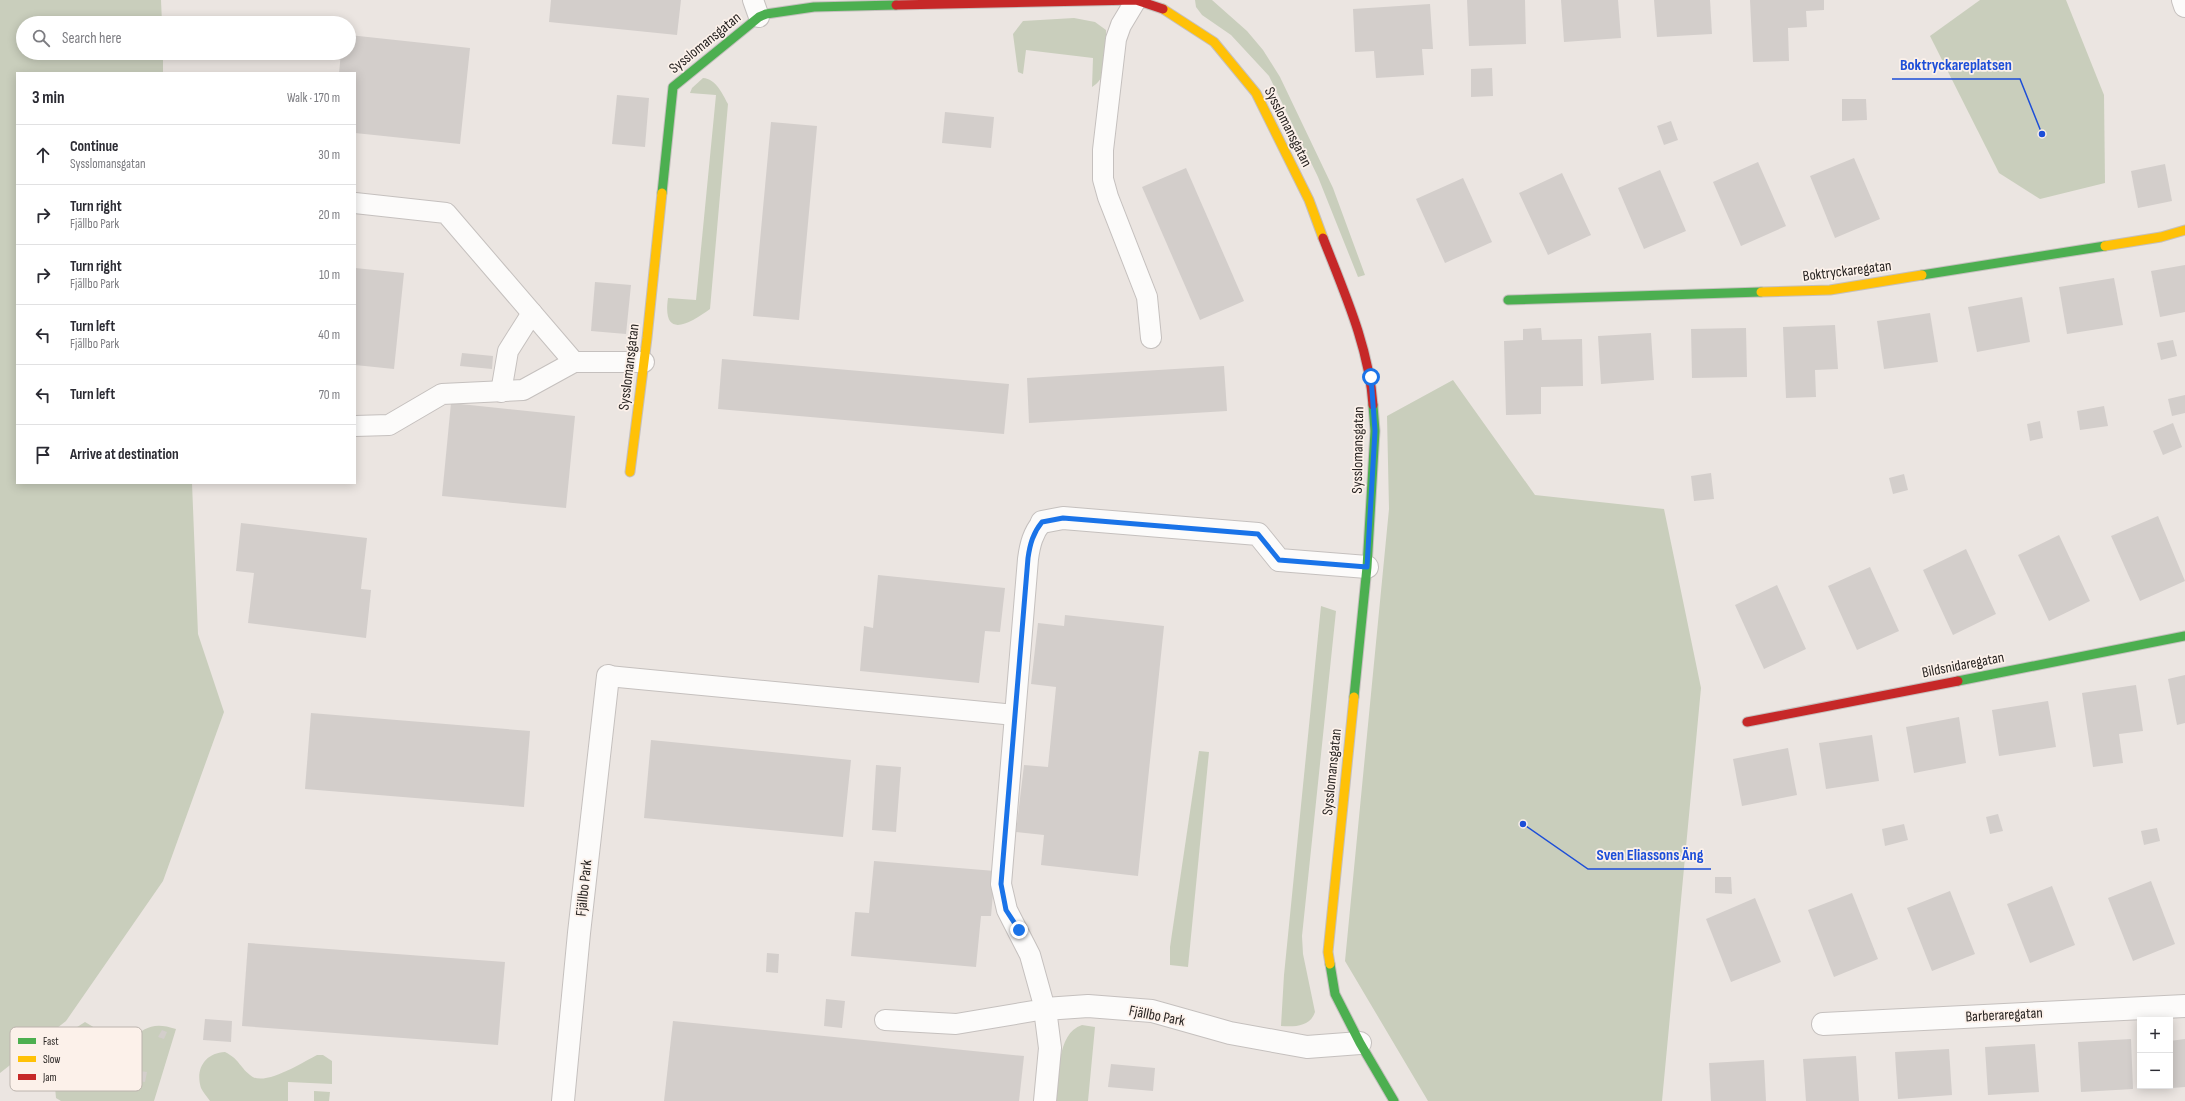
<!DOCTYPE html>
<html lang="en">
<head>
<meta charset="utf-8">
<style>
  body { margin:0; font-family:"Sofia Sans Condensed",sans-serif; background:#f7f7f7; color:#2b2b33 }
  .controls { position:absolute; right:12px; bottom:12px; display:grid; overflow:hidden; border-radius:0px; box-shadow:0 2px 10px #0003 }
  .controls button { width:36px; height:36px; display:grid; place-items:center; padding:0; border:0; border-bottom:1px solid #e1e1e2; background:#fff; color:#2b2b33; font:20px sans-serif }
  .stop { position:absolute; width:12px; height:12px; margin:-9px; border:3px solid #1a73e8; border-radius:50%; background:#fff }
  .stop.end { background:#1a73e8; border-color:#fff; box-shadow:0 1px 4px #0008 }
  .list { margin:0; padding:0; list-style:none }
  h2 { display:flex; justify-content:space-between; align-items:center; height:52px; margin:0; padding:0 16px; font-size:17px }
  h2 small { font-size:13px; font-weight:400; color:#7c7c81 }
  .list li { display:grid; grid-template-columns:26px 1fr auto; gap:12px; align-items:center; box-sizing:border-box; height:60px; padding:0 16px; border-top:1px solid #e1e1e2 }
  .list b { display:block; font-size:15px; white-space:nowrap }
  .list p { margin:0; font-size:13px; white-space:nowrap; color:#7c7c81 }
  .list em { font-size:13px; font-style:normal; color:#7c7c81 }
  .icon { flex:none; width:22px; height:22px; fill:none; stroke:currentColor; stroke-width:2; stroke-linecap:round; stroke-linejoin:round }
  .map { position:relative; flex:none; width:2185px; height:1101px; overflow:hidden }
  .search { position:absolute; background:#fff; box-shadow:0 2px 10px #0003; left:16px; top:16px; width:340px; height:44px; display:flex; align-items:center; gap:10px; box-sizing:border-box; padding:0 14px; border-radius:22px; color:#7c7c81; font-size:15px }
  .panel { position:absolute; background:#fff; box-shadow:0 2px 10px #0003; left:16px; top:72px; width:340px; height:412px; border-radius:0px }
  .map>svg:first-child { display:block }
  .green { fill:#c9cebc }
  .building { fill:#d3cecb }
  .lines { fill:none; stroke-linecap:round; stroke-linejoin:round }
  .lane-casing { stroke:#c5c0be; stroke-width:22 }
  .street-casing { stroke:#c5c0be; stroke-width:24 }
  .fast-casing { stroke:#c5c0be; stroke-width:11 }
  .slow-casing { stroke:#c5c0be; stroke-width:11 }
  .jam-casing { stroke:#c5c0be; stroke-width:11 }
  .lane { stroke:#fcfbfa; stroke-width:20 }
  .street { stroke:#fcfbfa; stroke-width:22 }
  .fast { stroke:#4caf50; stroke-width:9 }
  .slow { stroke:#ffc107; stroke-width:9 }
  .jam { stroke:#c62828; stroke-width:9 }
  .route { stroke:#1a73e8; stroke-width:5 }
  .labels { text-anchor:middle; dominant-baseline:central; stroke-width:3.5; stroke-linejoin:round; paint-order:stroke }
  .street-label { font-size:15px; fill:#282422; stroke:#fcf1ea }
  .key { fill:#fcf1ea; stroke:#bcb4ae; stroke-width:1 }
  .key-label { font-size:11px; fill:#282422 }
  .leader { fill:none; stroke:#1d4ed8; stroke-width:1.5 }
  .callout-dot { fill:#1d4ed8; stroke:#fcf1ea; stroke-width:1.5 }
  .callout-label { font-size:16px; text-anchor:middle; font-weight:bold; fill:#1d4ed8; stroke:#fcf1ea; stroke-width:3.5; stroke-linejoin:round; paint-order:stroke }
</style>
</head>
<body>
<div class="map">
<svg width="2185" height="1101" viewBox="0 0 2185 1101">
  <rect width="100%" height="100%" fill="#ebe5e1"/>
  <!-- green -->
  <g class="green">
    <polygon points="0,0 161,0 162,23 23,23 23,53 163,53 163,73 17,73 17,483 192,483 198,634 224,712 163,881 66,1021 0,1073"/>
    <polygon points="1195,0 1212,0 1247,31 1263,50 1280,77 1333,188 1365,275 1358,277 1318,177 1269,76 1231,35 1202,15 1196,7"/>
    <polygon points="1980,0 2066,0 2104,95 2105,183 2040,199 1999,173 1930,36"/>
    <path d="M1074 18 1095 22 1106 30C1106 48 1111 76 1092 87L1093 58 1026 50 1023 74 1018 72 1013 34 1023 21Z"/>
    <path d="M703 78C716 79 722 93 728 104L710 309C689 324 662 340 668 298L696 300 716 95 690 93 692 88Z"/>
    <polygon points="1453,380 1535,495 1664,509 1701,688 1662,1101 1428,1101 1345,961 1389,509 1387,416"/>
    <path d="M1321 606 1336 611 1302 936 1303 954 1315 1012C1310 1027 1294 1027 1281 1026L1284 975Z"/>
    <polygon points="1199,751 1209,752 1188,967 1170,965 1170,947"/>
    <path d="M85 1022 115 1040 130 1041C145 1026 155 1022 176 1029L154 1101H61L56 1098 54 1076 62 1067 57 1040Z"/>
    <path d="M1082 1025 1095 1027 1088 1101H1056C1059 1079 1056 1033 1082 1025Z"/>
    <path d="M225 1052C239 1059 239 1066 250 1075 263 1088 303 1062 317 1055H323L332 1061V1084L288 1082V1101H210C207 1097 203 1092 201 1088 195 1069 205 1053 225 1052Z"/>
    <polygon points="314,1091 330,1092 329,1101 314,1101"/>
  </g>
  <!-- building -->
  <g class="building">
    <polygon points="551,0 681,0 677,35 549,22"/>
    <polygon points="1467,0 1525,0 1526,44 1469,46"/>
    <polygon points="1561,0 1618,0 1621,38 1564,42"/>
    <polygon points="1654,0 1710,0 1712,34 1657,37"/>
    <polygon points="1750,0 1824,0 1824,10 1806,11 1807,27 1788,28 1789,61 1753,62"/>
    <polygon points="1430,4 1433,49 1422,49 1424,75 1376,78 1374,51 1355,52 1353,9"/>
    <polygon points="349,35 470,48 460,144 355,133 355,73 339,73 341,53 349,53"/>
    <polygon points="1492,68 1493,96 1471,97 1471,69"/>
    <polygon points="617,95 649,98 645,147 612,144"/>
    <polygon points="1842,99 1866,99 1867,120 1842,121"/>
    <polygon points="945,112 994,117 991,148 942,143"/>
    <polygon points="1671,121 1678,140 1664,145 1657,126"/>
    <polygon points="771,122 817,126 799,320 753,316"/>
    <polygon points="1854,158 1880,219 1835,238 1810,176"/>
    <polygon points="1758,162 1786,226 1741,246 1713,182"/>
    <polygon points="2165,164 2172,201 2138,208 2131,171"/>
    <polygon points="1186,168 1244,301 1200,320 1142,187"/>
    <polygon points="1660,170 1686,231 1644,249 1618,188"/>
    <polygon points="1562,173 1591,235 1548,255 1519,193"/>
    <polygon points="1463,178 1492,242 1445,263 1416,199"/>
    <polygon points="2185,265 2185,312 2160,317 2151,271"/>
    <polygon points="355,268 404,273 394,369 355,365"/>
    <polygon points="2114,278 2123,325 2067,334 2059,287"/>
    <polygon points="595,282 631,285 626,334 591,331"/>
    <polygon points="2022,297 2030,342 1977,352 1968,307"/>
    <polygon points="1930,313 1938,362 1884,369 1877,321"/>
    <polygon points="1835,325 1838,369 1815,370 1816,397 1786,398 1783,327"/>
    <polygon points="1541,328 1542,340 1582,339 1583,386 1541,387 1541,414 1506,415 1504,341 1523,340 1523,329"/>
    <polygon points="1746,328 1747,377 1692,378 1691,329"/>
    <polygon points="1651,333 1654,380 1601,384 1598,336"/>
    <polygon points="2173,340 2177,356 2161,360 2157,343"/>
    <polygon points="462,353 493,356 492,369 460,366"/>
    <polygon points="722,359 1009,384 1004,434 718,409"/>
    <polygon points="1224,366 1227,411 1029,423 1027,378"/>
    <polygon points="2185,395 2185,413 2172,416 2168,399"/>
    <polygon points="451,403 575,416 566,508 442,496"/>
    <polygon points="2104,406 2108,426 2080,430 2077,411"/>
    <polygon points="2040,421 2043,438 2030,441 2027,424"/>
    <polygon points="2173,423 2182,447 2163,455 2153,431"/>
    <polygon points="1711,473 1714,499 1694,501 1691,476"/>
    <polygon points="1904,474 1908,490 1893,494 1889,478"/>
    <polygon points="2158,516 2185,581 2140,601 2111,536"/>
    <polygon points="241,523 367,538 361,589 371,590 366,638 248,623 254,573 236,571"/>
    <polygon points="2059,535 2090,601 2049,621 2018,555"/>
    <polygon points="1966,549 1996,614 1953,635 1923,570"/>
    <polygon points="1870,567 1899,631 1857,650 1828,586"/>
    <polygon points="878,575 1005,588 1000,632 985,631 979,683 860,671 864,626 873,628"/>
    <polygon points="1777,585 1806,649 1764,669 1735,605"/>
    <polygon points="1065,615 1164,626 1138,876 1041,865 1044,835 1016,832 1024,765 1048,767 1056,687 1031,684 1038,623 1064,626"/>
    <polygon points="2185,675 2185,723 2177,725 2168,679"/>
    <polygon points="2136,685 2143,731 2119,734 2123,763 2093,767 2082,693"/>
    <polygon points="2048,701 2056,747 1999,756 1992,710"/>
    <polygon points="311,713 530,731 524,807 305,789"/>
    <polygon points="1959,717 1966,763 1914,773 1906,727"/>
    <polygon points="1872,735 1879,781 1826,789 1819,743"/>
    <polygon points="651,740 851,760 843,837 644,818"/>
    <polygon points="1788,748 1797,795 1742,806 1733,759"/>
    <polygon points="876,765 901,767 896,832 872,830"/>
    <polygon points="1998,814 2003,831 1990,834 1986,817"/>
    <polygon points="1904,824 1908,840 1885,846 1882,829"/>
    <polygon points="2157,828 2160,841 2144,845 2141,831"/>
    <polygon points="874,861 995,871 991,916 981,916 976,967 851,956 855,912 869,913"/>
    <polygon points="1715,877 1731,877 1732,894 1715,893"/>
    <polygon points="2151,881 2175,944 2133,961 2108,898"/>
    <polygon points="2052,886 2075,945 2030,963 2007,904"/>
    <polygon points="1950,891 1975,954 1932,971 1907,908"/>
    <polygon points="1852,893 1878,959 1834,977 1808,910"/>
    <polygon points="1755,898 1781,962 1731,982 1706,919"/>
    <polygon points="248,943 505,962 498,1045 242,1026"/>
    <polygon points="767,953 779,954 778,973 766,972"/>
    <polygon points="826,999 845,1001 842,1028 824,1026"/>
    <polygon points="205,1019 232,1021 231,1042 203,1040"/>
    <polygon points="673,1021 1024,1056 1019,1101 664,1101"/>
    <polygon points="162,1030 167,1032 164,1039 158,1037"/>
    <polygon points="2131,1039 2133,1089 2081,1092 2078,1042"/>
    <polygon points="2185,1039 2185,1087 2172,1088 2170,1041"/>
    <polygon points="2035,1044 2039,1092 1988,1095 1985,1047"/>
    <polygon points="1949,1049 1952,1095 1898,1099 1895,1052"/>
    <polygon points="1856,1056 1859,1101 1806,1101 1803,1059"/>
    <polygon points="1764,1060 1766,1101 1711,1101 1709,1063"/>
    <polygon points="1111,1064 1155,1068 1153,1091 1108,1087"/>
    <polygon points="132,1070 147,1072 145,1082 131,1080"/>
  </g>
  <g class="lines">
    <defs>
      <g id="lane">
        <polyline points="753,0 759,17"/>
        <polyline points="1136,0 1121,25 1116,39 1103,150 1103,179 1108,197 1147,297 1151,338"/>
        <polyline points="355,203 446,213 574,362 644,362"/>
        <polyline points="501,392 508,351 532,313"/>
        <polyline points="355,426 389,425 442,394 523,390 574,362"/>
        <polyline points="608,676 1015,715"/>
        <path d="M885 1020 956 1024 1045 1009 1030 955 1007 910 1001 884 1028 559C1030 544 1033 533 1042 522"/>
      </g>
      <g id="street">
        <polyline points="2183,0 2185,6"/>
        <polyline points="1042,522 1063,518 1258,534 1279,560 1367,567"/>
        <polyline points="1823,1024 2185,1006"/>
        <polyline points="563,1101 579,933 608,676"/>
        <polyline points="1045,1101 1050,1048 1045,1009 1088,1006 1152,1011 1230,1033 1307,1047 1360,1043"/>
      </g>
      <g id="fast">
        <polyline points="662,193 673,87 759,17 766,14 814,7 896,5"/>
        <polyline points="1922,275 2105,246"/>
        <polyline points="1508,300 1761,292"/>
        <polyline points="1958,681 2185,636"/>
        <polyline points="1354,697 1367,567 1375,431 1373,405"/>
        <polyline points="1330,964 1335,994 1360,1043 1394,1101"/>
      </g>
      <g id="slow">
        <polyline points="1163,9 1214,42 1256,93 1309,200 1323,238"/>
        <polyline points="2105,246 2161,237 2185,230"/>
        <polyline points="1761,292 1830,290 1922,275"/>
        <polyline points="630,472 647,338 662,193"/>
        <polyline points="1330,964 1328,952 1354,697"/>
      </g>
      <g id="jam">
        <polyline points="896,5 1136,0 1163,9"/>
        <path d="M1323 238C1344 292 1369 347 1373 405"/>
        <polyline points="1747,722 1958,681"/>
      </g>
    </defs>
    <!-- lane casing -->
    <use href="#lane" class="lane-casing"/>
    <!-- street casing -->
    <use href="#street" class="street-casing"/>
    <!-- fast casing -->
    <use href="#fast" class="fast-casing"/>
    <!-- slow casing -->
    <use href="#slow" class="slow-casing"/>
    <!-- jam casing -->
    <use href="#jam" class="jam-casing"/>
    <!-- lane -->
    <use href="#lane" class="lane"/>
    <!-- street -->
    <use href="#street" class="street"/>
    <!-- fast -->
    <use href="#fast" class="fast"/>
    <!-- slow -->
    <use href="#slow" class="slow"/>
    <!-- jam -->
    <use href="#jam" class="jam"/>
  </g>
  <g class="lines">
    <!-- route -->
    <path class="route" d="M1019 930 1006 910 1001 884 1028 558C1030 544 1033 533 1042 522L1063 518 1258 534 1279 560 1367 567 1375 431 1371 377"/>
  </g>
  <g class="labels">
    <!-- street labels -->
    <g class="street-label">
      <text transform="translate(705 43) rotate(-39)">Sysslomansgatan</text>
      <text transform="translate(1288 127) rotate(63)">Sysslomansgatan</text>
      <text transform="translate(1847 271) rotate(-7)">Boktryckaregatan</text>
      <text transform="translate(629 367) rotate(-83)">Sysslomansgatan</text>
      <text transform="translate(1358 450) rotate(-89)">Sysslomansgatan</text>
      <text transform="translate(1963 665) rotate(-11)">Bildsnidaregatan</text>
      <text transform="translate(1332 772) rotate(-84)">Sysslomansgatan</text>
      <text transform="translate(584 888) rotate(-84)">Fjällbo Park</text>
      <text transform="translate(2004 1015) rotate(-3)">Barberaregatan</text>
      <text transform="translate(1157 1016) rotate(11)">Fjällbo Park</text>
    </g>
  </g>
  <!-- legend -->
  <rect x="10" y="1027" width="132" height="64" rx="6" class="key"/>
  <rect x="18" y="1038" width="18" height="6" fill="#4caf50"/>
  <rect x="18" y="1056" width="18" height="6" fill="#ffc107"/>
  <rect x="18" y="1074" width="18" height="6" fill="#c62828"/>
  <g class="key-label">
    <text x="43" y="1045">Fast</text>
    <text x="43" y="1063">Slow</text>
    <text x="43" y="1081">Jam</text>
  </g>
  <!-- callouts -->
  <path class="leader" d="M2042 134L2020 79H1892M1523 824L1588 869H1711"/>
  <g class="callout-dot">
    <circle cx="2042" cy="134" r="4"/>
    <circle cx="1523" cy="824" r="4"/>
  </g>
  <g class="callout-label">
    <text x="1956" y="70">Boktryckareplatsen</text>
    <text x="1650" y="860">Sven Eliassons Äng</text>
  </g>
</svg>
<div class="controls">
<button>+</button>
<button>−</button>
</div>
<div class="stop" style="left:1371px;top:377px"></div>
<div class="stop end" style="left:1019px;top:930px"></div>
<div class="search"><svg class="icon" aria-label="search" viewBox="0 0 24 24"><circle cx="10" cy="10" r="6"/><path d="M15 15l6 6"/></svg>Search here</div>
<section class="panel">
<h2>3 min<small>Walk · 170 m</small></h2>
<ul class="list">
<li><svg class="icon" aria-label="ahead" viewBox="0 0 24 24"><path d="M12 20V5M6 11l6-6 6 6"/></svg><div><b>Continue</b><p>Sysslomansgatan</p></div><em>30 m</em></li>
<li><svg class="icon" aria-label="right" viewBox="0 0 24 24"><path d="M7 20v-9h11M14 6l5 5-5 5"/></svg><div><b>Turn right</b><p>Fjällbo Park</p></div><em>20 m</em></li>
<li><svg class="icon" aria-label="right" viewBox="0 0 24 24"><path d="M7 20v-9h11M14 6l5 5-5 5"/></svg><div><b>Turn right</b><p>Fjällbo Park</p></div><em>10 m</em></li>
<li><svg class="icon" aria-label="left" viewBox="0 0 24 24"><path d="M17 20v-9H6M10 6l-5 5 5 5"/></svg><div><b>Turn left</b><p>Fjällbo Park</p></div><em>40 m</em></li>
<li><svg class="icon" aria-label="left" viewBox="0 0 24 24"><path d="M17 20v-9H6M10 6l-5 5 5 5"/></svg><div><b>Turn left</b></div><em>70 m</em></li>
<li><svg class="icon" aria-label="arrive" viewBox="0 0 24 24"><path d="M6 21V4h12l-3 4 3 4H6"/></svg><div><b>Arrive at destination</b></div></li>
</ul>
</section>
</div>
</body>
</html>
